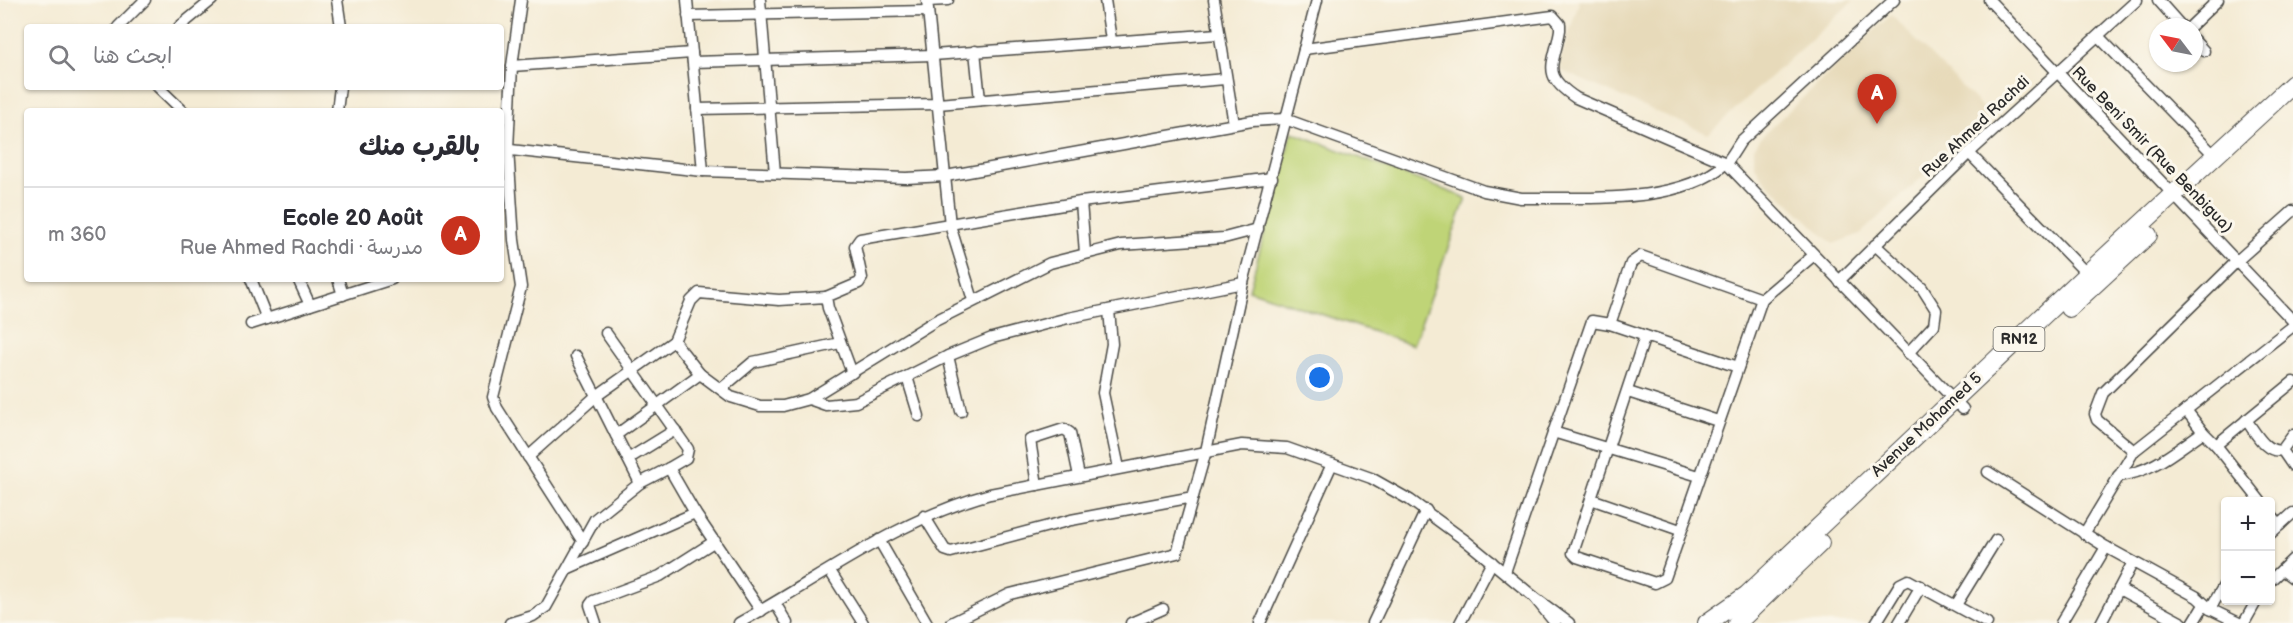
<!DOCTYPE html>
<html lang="ar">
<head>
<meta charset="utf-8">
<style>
  body { margin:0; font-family:"Balsamiq Sans","Playpen Sans Arabic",sans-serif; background:#f7f7f7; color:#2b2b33; direction:rtl }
  .controls { position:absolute; right:18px; bottom:18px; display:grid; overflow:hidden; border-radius:6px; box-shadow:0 2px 4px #0004 }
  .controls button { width:54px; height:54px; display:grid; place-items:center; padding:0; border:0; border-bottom:2px solid #e1e1e2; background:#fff; color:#2b2b33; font:30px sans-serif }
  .compass { position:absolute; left:2149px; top:18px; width:54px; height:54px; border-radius:50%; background:#fff; box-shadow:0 2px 4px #0004; rotate:302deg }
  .you { position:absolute; left:1320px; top:378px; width:21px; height:21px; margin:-15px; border:4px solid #fff; border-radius:50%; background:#1a73e8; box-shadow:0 0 0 9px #1a73e833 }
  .badge { display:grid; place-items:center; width:39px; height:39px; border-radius:50%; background:#c8321e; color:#fff; font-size:20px; font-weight:700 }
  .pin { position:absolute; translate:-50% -50px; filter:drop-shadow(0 2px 3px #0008) }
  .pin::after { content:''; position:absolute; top:32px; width:21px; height:18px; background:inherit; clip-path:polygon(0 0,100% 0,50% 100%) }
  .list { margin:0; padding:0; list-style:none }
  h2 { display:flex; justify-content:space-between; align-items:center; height:78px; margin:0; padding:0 24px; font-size:26px }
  h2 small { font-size:20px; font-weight:400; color:#7c7c81 }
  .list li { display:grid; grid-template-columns:39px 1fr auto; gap:18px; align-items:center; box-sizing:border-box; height:96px; padding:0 24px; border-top:2px solid #e1e1e2 }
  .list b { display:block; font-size:22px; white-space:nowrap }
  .list p { margin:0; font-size:20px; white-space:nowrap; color:#7c7c81 }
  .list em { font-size:20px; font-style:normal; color:#7c7c81 }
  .icon { flex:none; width:33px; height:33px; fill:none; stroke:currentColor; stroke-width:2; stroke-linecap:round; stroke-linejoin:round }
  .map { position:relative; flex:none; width:2293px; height:623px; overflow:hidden; direction:ltr }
  .search { position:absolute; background:#fff; box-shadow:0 2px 4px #0004; left:24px; top:24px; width:480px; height:66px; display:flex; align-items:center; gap:15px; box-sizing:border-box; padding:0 21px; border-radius:6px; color:#7c7c81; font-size:22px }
  .panel { position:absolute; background:#fff; box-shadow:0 2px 4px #0004; left:24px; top:108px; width:480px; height:174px; border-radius:6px; direction:rtl }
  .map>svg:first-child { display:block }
  .built { fill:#e7daba }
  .pitch { fill:#bfd477; stroke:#758051; stroke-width:1.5 }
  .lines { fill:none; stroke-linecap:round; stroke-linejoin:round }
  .minor-casing { stroke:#494844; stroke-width:13 }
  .primary-casing { stroke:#494844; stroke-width:20 }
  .minor { stroke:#fff; stroke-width:10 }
  .primary { stroke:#fff; stroke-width:18 }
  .labels { text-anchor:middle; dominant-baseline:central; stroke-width:6; stroke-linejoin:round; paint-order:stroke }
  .shield { fill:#fbf7ec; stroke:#696865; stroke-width:1.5 }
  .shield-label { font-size:15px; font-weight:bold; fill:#2b2b2b }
  .street-label { font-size:16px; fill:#2b2b2b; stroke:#fbf7ec }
</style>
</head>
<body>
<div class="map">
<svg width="2293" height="623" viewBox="0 0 2293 623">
  <rect width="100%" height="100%" fill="#fbf7ec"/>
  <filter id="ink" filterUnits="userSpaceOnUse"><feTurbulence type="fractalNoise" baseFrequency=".0167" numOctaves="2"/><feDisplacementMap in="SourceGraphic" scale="12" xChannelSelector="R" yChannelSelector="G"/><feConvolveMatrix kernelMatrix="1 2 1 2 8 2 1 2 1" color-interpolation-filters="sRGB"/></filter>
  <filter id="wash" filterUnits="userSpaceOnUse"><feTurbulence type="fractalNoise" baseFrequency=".008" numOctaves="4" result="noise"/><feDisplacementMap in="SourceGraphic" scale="24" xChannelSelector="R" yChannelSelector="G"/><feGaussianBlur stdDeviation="1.35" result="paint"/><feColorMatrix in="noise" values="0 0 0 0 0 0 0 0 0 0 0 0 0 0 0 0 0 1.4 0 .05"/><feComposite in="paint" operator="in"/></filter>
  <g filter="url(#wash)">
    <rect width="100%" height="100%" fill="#f4ebd4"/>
    <!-- built -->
    <g class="built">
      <polygon points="1580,0 1854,0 1708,134 1557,69"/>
      <polygon points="1891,15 1990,115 1860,234 1833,244 1762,178 1754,163 1754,148 1764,134"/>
    </g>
    <!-- pitch -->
    <polygon class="pitch" points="1292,132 1466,198 1413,345 1249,290"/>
  </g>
  <g filter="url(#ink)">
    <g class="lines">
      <defs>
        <g id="minor">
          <polyline points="337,0 341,27"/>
          <polyline points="521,0 512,66 508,149 514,240 521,287 493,397 497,408 583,542"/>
          <polyline points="687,0 703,171"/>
          <polyline points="760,0 775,173"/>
          <polyline points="927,0 950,225 973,300"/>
          <polyline points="1105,0 1111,40"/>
          <polyline points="1214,0 1234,124"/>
          <polyline points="1989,0 2293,321"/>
          <polyline points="2158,0 2182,27"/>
          <polyline points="927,1 948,0"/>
          <polyline points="688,16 928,11"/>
          <polyline points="118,27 145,0"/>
          <polyline points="179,27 212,0"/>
          <polyline points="2190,27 2218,0"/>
          <polyline points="2099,37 2215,156"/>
          <polyline points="2194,40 2204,51"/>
          <path d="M1304 49 1553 16 1560 24V30C1554 66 1540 74 1576 98L1726 163 1963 409"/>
          <polyline points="975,51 980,100"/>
          <polyline points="693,62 933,55 1218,34"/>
          <polyline points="512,66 692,53"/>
          <polyline points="158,87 183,111"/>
          <polyline points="697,109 938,104 1225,79"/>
          <polyline points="337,111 340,87"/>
          <path d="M501 149 703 171 906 178 946 176 1252 121 1285 119 1484 191 1521 198C1581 197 1677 206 1725 164 1731 158 1736 148 1741 141L1894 0"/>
          <polyline points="1969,153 2087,274"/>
          <polyline points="1081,202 1085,253"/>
          <polyline points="1875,245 1922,288 1936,310 1934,325 1908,353"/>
          <polyline points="251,279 267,319"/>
          <polyline points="298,279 310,305"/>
          <polyline points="338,279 343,295"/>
          <polyline points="1839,281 1969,153 2137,0"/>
          <polyline points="1109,310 1112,344 1103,393 1119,468"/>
          <polyline points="251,324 392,279"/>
          <polyline points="1610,324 1631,263 1641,256 1762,299 1814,255"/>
          <polyline points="606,333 688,449 686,458 669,468"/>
          <polyline points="1645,336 1573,553 1577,557 1655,583 1665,578 1762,299"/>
          <polyline points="674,341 700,374 731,397 760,406 783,406 809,399 935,321 1050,263 1121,245 1224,238 1258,229"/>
          <polyline points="576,356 640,483"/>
          <polyline points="948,356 961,411"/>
          <polyline points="852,373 828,308 826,297 859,283 862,278 855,246 860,239 1081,202 1272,178"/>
          <polyline points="907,377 919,416"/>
          <polyline points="721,389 753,362 840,343"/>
          <polyline points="1628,392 1718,421"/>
          <polyline points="809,399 826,405 856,402 948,356 992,338 1068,318 1243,283"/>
          <polyline points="2186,410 2203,432"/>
          <path d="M2246 420C2255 431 2265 454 2282 450"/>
          <polyline points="1553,432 1699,476"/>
          <polyline points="616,435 700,374"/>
          <polyline points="2293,435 2282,450 2293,466"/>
          <polyline points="2216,445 2261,502"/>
          <polyline points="2134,451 2097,420 2095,414 2103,393 2238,260 2293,211"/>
          <polyline points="528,457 595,397 674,341 691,301 699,293 779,300 826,297"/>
          <polyline points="628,459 675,430"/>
          <polyline points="1988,472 2106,547 2197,597 2210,609 2239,623"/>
          <path d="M2118 476C2153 472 2175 451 2203 432L2216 445 2293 382"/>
          <polyline points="1037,485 1030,440 1064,429 1070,433 1079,476"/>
          <polyline points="1591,499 1680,530"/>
          <polyline points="2270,513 2280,525"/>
          <polyline points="924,516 945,550 951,552 1071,520 1193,497"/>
          <polyline points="2084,534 2134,451 2293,326"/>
          <polyline points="2270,534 2293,513"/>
          <polyline points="879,540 927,623"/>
          <polyline points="569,568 695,513"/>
          <polyline points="2282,570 2293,578"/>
          <polyline points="830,571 863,623"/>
          <polyline points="1505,572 1592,321 1610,324 1738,367"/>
          <polyline points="2270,581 2293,559"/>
          <polyline points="2119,589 2182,623"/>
          <polyline points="775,603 787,623"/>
          <polyline points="1956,605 1996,540"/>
          <polyline points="2210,609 2226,582"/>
          <polyline points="510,623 533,616 546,607 595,519 640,483 669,468 695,513 761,611"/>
          <polyline points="596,623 590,605 593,601 660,576 715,541"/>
          <path d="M739 623C822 577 898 519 990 494L1242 445 1287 448 1371 478 1410 500 1466 541 1534 597"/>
          <polyline points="951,623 1010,594 1177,553 1206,451 1243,283 1317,0"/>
          <polyline points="1131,623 1163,609"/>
          <polyline points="1260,623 1332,464"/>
          <polyline points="1373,623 1426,510"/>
          <polyline points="1460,623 1492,562"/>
          <polyline points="1555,623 1534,597 1569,623"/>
          <polyline points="1876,623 1900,584 1908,580 1987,623"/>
          <polyline points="1899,623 1921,586"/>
          <polyline points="2061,623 2106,547"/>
          <polyline points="2101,623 2133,562"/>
          <polyline points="2193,623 2204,605"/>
          <polyline points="2244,623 2257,600"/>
        </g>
        <g id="primary">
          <polyline points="2069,308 2148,235"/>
          <polyline points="1707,623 1747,595 2087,274 2293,84"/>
          <polyline points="1737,623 1820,543"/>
        </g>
      </defs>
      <!-- minor casing -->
      <use href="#minor" class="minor-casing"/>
      <!-- primary casing -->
      <use href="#primary" class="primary-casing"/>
      <!-- minor -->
      <use href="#minor" class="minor"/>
      <!-- primary -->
      <use href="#primary" class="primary"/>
    </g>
  </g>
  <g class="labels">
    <!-- shield labels -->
    <rect class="shield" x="1993.5" y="327" width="51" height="24" rx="4.5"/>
    <g class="shield-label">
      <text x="2019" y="339">RN12</text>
    </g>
    <!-- street labels -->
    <g class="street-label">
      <text transform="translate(1976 127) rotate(-43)">Rue Ahmed Rachdi</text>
      <text transform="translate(2152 150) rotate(46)">Rue Beni Smir (Rue Benbigua)</text>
      <text transform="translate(1927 425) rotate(-43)">Avenue Mohamed 5</text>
    </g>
  </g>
</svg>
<div class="controls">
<button>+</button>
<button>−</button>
</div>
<svg class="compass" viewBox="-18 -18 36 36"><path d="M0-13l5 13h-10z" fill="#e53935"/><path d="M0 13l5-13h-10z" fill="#7c7c81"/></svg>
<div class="you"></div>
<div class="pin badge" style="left:1877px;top:124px">A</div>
<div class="search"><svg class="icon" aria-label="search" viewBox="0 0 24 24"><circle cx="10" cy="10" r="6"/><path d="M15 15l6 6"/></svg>ابحث هنا</div>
<section class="panel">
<h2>بالقرب منك<small></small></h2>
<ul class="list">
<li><span class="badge">A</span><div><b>Ecole 20 Août</b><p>مدرسة · Rue Ahmed Rachdi</p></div><em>360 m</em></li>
</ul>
</section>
</div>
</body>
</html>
